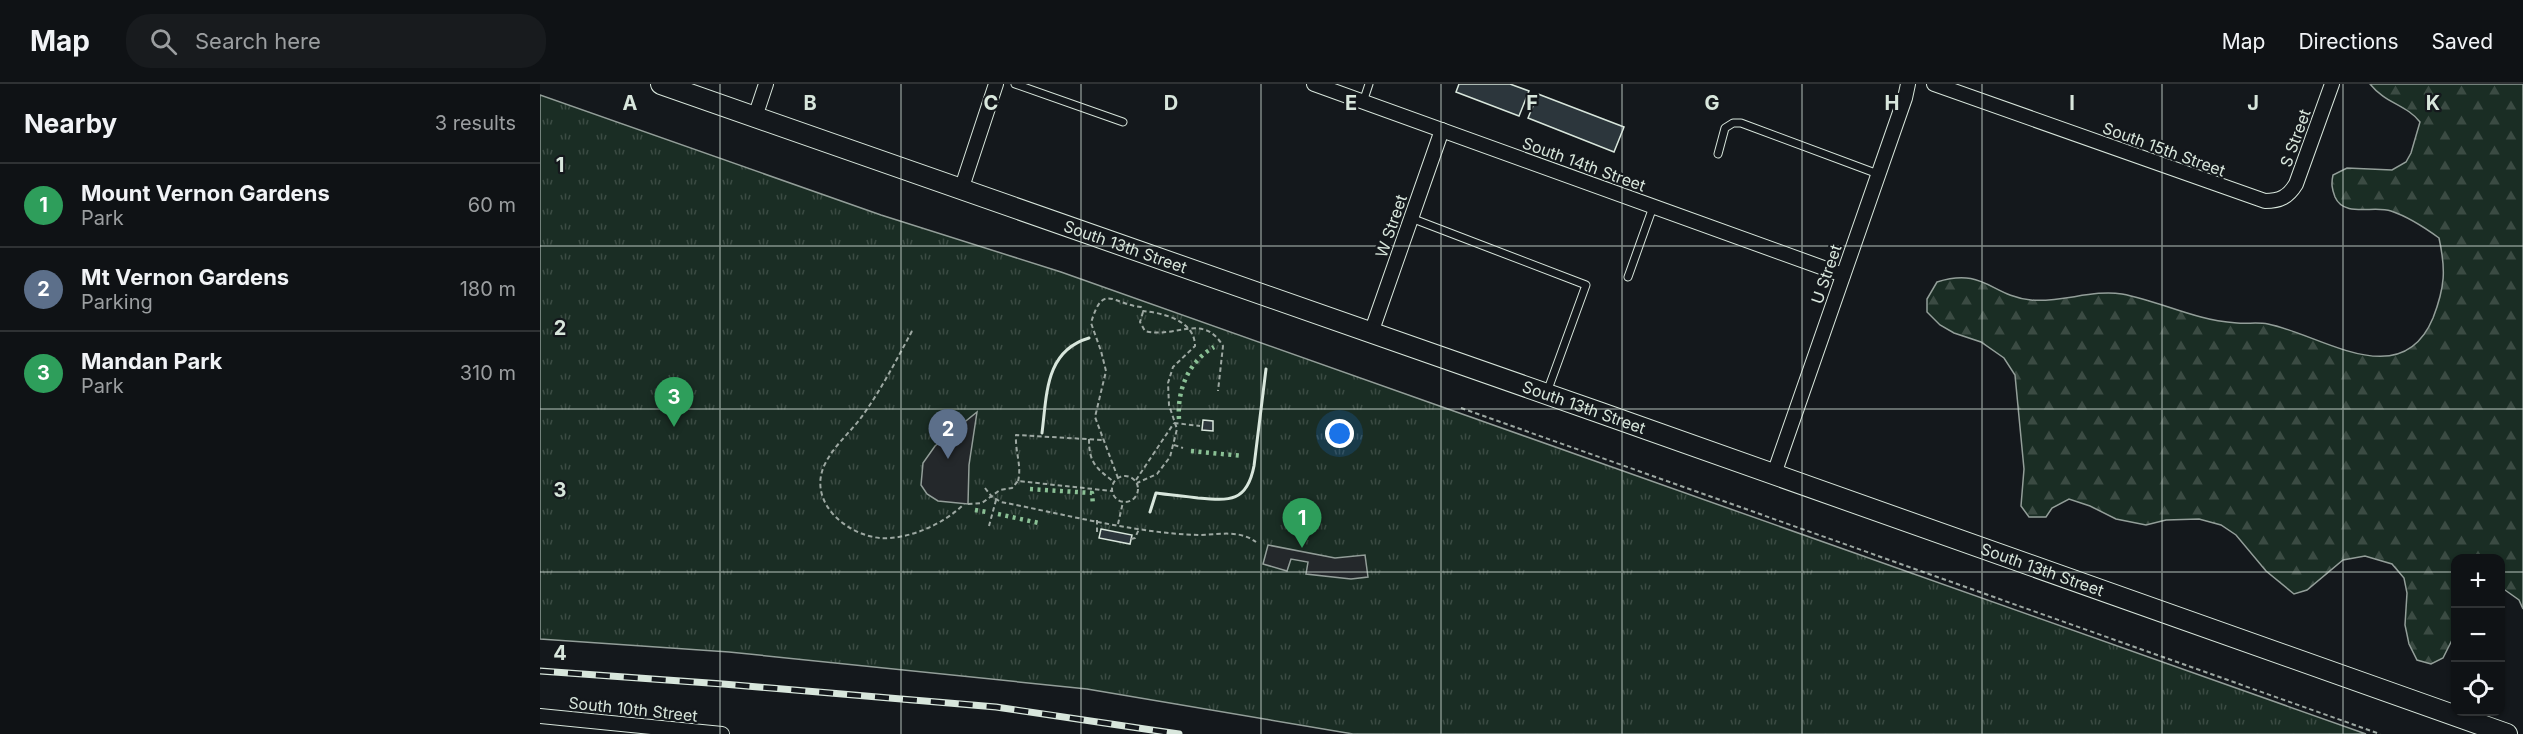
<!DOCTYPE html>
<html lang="en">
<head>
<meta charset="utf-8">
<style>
  body { margin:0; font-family:Inter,sans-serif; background:#181b1e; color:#f1f3f6 }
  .controls { position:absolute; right:18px; bottom:18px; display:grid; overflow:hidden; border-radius:12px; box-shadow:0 2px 4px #0004 }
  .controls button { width:54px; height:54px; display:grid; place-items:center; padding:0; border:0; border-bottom:2px solid #2f3234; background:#0f1215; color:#f1f3f6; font:30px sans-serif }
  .you { position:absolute; left:800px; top:350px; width:21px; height:21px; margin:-15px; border:4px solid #fff; border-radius:50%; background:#1a73e8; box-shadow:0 0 0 9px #1a73e833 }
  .badge { display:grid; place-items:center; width:39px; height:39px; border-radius:50%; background:#ffb74d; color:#fff; font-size:20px; font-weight:700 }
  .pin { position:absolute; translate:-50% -50px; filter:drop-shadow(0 2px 3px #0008) }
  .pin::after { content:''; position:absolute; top:32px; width:21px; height:18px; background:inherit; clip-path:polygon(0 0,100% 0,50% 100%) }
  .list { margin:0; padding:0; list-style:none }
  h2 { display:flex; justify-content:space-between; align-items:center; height:78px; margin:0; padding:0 24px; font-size:26px }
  h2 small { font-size:20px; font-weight:400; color:#9b9ea0 }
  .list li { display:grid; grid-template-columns:39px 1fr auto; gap:18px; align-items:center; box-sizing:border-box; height:84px; padding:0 24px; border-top:2px solid #2f3234 }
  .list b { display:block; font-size:22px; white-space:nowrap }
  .list p { margin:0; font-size:20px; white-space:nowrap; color:#9b9ea0 }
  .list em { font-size:20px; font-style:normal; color:#9b9ea0 }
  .icon { flex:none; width:33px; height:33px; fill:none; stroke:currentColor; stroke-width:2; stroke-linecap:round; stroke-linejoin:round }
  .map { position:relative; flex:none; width:1983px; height:650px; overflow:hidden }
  header { display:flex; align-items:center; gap:36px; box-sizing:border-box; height:84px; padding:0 30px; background:#0f1215; border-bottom:2px solid #2f3234 }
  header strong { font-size:28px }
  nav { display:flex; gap:33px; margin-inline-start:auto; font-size:21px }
  .search { width:420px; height:54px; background:#181b1e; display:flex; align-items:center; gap:15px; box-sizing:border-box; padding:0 21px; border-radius:24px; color:#9b9ea0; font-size:22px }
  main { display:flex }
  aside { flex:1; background:#0f1215 }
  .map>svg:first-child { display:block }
  .forest { fill:url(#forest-firs); stroke:#939e99; stroke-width:1.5 }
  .park { fill:url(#park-tufts); stroke:#939e99; stroke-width:1.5 }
  .parking { fill:#24282b; stroke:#939e99; stroke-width:1.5 }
  .building { fill:#2c363c; stroke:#d8e6dc; stroke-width:1.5 }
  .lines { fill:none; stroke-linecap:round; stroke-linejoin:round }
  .lane-casing { stroke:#d8e6dc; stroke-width:9 }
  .street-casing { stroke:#d8e6dc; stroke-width:16 }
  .primary-casing { stroke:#d8e6dc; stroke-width:22 }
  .path { stroke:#9da8a2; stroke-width:2; stroke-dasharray:4.5 3; stroke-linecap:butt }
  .lane { stroke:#14181c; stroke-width:7 }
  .street { stroke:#14181c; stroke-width:14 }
  .primary { stroke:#14181c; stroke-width:20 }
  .rail-casing { stroke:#d8e6dc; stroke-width:7 }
  .rail { stroke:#14181c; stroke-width:4.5; stroke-dasharray:14; stroke-linecap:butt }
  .hedge { stroke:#8ac095; stroke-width:4.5; stroke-dasharray:3 4.5; stroke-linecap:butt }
  .wall { stroke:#d8e6dc; stroke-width:3 }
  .grid { fill:none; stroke:#d8e6dc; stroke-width:1.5; stroke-opacity:0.55 }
  .labels { text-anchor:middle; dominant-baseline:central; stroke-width:4.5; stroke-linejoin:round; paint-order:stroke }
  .street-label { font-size:16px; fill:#d8e6dc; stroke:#14181c }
  .grid-label { font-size:20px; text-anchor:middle; font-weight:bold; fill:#d8e6dc; stroke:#14181c; stroke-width:4.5; stroke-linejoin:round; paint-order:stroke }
</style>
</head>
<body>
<header>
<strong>Map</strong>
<div class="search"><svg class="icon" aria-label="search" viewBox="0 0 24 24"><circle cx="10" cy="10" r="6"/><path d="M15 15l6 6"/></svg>Search here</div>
<nav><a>Map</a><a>Directions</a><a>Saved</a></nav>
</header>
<main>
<aside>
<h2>Nearby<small>3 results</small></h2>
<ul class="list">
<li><span class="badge" style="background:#2e9e5b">1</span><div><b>Mount Vernon Gardens</b><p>Park</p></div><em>60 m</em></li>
<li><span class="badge" style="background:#5c6f8a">2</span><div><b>Mt Vernon Gardens</b><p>Parking</p></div><em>180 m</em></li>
<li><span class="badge" style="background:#2e9e5b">3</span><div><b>Mandan Park</b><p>Park</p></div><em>310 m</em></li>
</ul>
</aside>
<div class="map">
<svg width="1983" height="650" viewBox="0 0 1983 650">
  <defs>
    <pattern id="forest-firs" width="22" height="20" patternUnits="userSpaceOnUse" patternTransform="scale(1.5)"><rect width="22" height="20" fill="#1a2d24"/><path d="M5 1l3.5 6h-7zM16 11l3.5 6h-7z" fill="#3b4b43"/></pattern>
    <pattern id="park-tufts" width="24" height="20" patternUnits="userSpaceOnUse" patternTransform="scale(1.5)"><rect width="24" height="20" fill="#1a2d24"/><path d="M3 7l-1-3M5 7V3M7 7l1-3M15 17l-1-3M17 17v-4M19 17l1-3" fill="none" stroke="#3b4b43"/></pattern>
  </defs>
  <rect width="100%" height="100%" fill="#14181c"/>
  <!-- forest -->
  <path class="forest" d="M1830 0H1983V525L1979 516 1965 506 1961 508 1960 474H1916L1915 550 1903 574 1891 580 1877 576 1869 560 1865 541 1867 509 1864 494 1852 480 1825 472 1803 476 1767 506 1754 510 1726 487 1696 451 1681 441 1659 435 1626 436 1606 441 1576 435 1550 422 1529 415 1512 424 1506 433H1489L1481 422 1484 385 1475 291 1464 274 1441 258 1414 249 1400 241 1387 228V215L1397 198C1444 183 1451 212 1491 216 1521 219 1553 205 1582 210 1609 215 1634 226 1661 233 1672 236 1685 238 1697 239 1707 240 1718 238 1728 240 1780 250 1861 311 1893 234 1905 203 1906 186 1899 154 1884 143 1869 133 1851 127 1834 121 1804 134 1795 113 1792 105 1791 100 1793 91L1807 84 1852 86 1866 78 1871 69 1880 38C1867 21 1845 19 1830 0Z"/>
  <!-- park -->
  <polygon class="park" points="0,11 341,131 521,188 1826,650 813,650 547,605 189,568 0,555"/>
  <!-- parking -->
  <g class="parking">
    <polygon points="437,328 429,381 428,420 398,417 387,410 381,401 383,379 395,362"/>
    <polygon points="728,461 795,474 825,471 828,493 811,495 766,490 768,478 751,475 747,487 723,480"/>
  </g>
  <!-- building -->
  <g class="building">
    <polygon points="919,0 970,0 989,7 979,32 916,8"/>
    <polygon points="998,10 1084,43 1074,68 988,34"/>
    <polygon points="663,336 673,337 673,347 662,346"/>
    <polygon points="561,445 592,451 590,460 559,454"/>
  </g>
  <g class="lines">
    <defs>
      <g id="lane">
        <polyline points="475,0 583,38"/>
        <polyline points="823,18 829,0"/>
        <polyline points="1178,70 1185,44 1193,39 1201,39 1338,90"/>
        <polyline points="871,134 1046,201 1007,308"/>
        <polyline points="1088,193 1113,123"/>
      </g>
      <g id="street">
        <polyline points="774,0 1303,191"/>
        <path d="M1394 0 1725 117C1740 117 1748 113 1756 100L1792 0"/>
        <polyline points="215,33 226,0"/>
        <polyline points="421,106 456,0"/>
        <polyline points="831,249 902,46"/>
        <polyline points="1234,390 1365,14 1368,0"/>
        <polyline points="0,632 182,650"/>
      </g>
      <g id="primary">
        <path id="s1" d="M121 0 1061 329 1967 650"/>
      </g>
    </defs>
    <!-- lane casing -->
    <use href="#lane" class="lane-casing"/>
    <!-- street casing -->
    <use href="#street" class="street-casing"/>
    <!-- primary casing -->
    <use href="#primary" class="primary-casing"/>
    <!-- path -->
    <g class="path">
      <path d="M603 228 600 238 605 247C635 255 663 228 683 262L678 307"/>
      <path d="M372 247C357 275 342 304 323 331 311 348 293 362 284 382 268 419 307 451 340 454 368 456 404 440 424 420"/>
      <polyline points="921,324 1840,650"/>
      <polyline points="634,339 660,342"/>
      <path d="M549 355C549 379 556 384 574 398"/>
      <polyline points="634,361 643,364"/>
      <circle cx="585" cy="405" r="13"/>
      <path d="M578 394 555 333 566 287 561 267 551 239C563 198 572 220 601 223L603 227C624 229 655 237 655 262L633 283 628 299 629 321 637 345 630 373 617 390 597 399"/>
      <polyline points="596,396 634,339"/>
      <path d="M478 397C482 382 475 368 476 351L563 356"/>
      <path d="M445 404 452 413 461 418C523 430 595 449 658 451 678 451 698 445 716 458"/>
      <polyline points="428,420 442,419 460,406 472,404 478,397 572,407"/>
      <polyline points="557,436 557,448 560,449"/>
      <polyline points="578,440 583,418"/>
      <polyline points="449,442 456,416"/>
      <polyline points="591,455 595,454 599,445"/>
    </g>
    <!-- lane -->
    <use href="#lane" class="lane"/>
    <!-- street -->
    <use href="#street" class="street"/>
    <!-- primary -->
    <use href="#primary" class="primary"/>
    <defs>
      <polyline id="rail" points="0,587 183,600 456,623 639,650"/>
    </defs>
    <!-- rail casing -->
    <use href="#rail" class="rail-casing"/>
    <!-- rail -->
    <use href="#rail" class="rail"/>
    <!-- hedge -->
    <g class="hedge">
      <path d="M639 335C637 306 648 278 674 263"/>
      <polyline points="651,367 703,372"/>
      <polyline points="490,405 552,409 553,421"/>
      <polyline points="435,426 447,428"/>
      <polyline points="458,430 499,439"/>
    </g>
    <!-- wall -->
    <g class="wall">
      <path d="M502 349C507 310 505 267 549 254"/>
      <path d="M610 428 616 409C630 411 644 412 658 414 690 417 707 418 714 382L726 285"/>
    </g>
  </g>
  <!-- grid -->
  <path class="grid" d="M180 0V650M361 0V650M541 0V650M721 0V650M901 0V650M1082 0V650M1262 0V650M1442 0V650M1622 0V650M1803 0V650M0 162H1983M0 325H1983M0 488H1916M1960 488H1983"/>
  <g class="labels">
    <!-- street labels -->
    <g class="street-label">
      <text transform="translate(1755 54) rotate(-70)">S Street</text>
      <text transform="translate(1624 65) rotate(20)">South 15th Street</text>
      <text transform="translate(1044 80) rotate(20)">South 14th Street</text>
      <text transform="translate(851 142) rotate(-71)">W Street</text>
      <text stroke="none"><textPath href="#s1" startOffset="492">South 13th Street</textPath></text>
      <text transform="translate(1286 190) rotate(-71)">U Street</text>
      <text stroke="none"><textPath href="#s1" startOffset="978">South 13th Street</textPath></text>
      <text stroke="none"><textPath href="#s1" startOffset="1464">South 13th Street</textPath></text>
      <text transform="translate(93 625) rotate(6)">South 10th Street</text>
    </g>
  </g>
  <g class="grid-label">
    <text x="90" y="26">A</text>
    <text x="270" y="26">B</text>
    <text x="451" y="26">C</text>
    <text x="631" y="26">D</text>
    <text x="811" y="26">E</text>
    <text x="992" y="26">F</text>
    <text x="1172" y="26">G</text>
    <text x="1352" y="26">H</text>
    <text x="1532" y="26">I</text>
    <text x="1713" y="26">J</text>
    <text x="1893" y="26">K</text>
    <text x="20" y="88">1</text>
    <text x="20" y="251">2</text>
    <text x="20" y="413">3</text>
    <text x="20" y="576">4</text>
  </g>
</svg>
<div class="controls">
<button>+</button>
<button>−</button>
<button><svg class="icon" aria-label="locate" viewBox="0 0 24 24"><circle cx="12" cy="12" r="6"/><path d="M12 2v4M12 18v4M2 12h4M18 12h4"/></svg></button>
</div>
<div class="you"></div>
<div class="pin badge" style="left:762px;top:464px;background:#2e9e5b">1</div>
<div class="pin badge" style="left:408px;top:375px;background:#5c6f8a">2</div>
<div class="pin badge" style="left:134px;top:343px;background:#2e9e5b">3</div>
</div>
</main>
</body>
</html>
